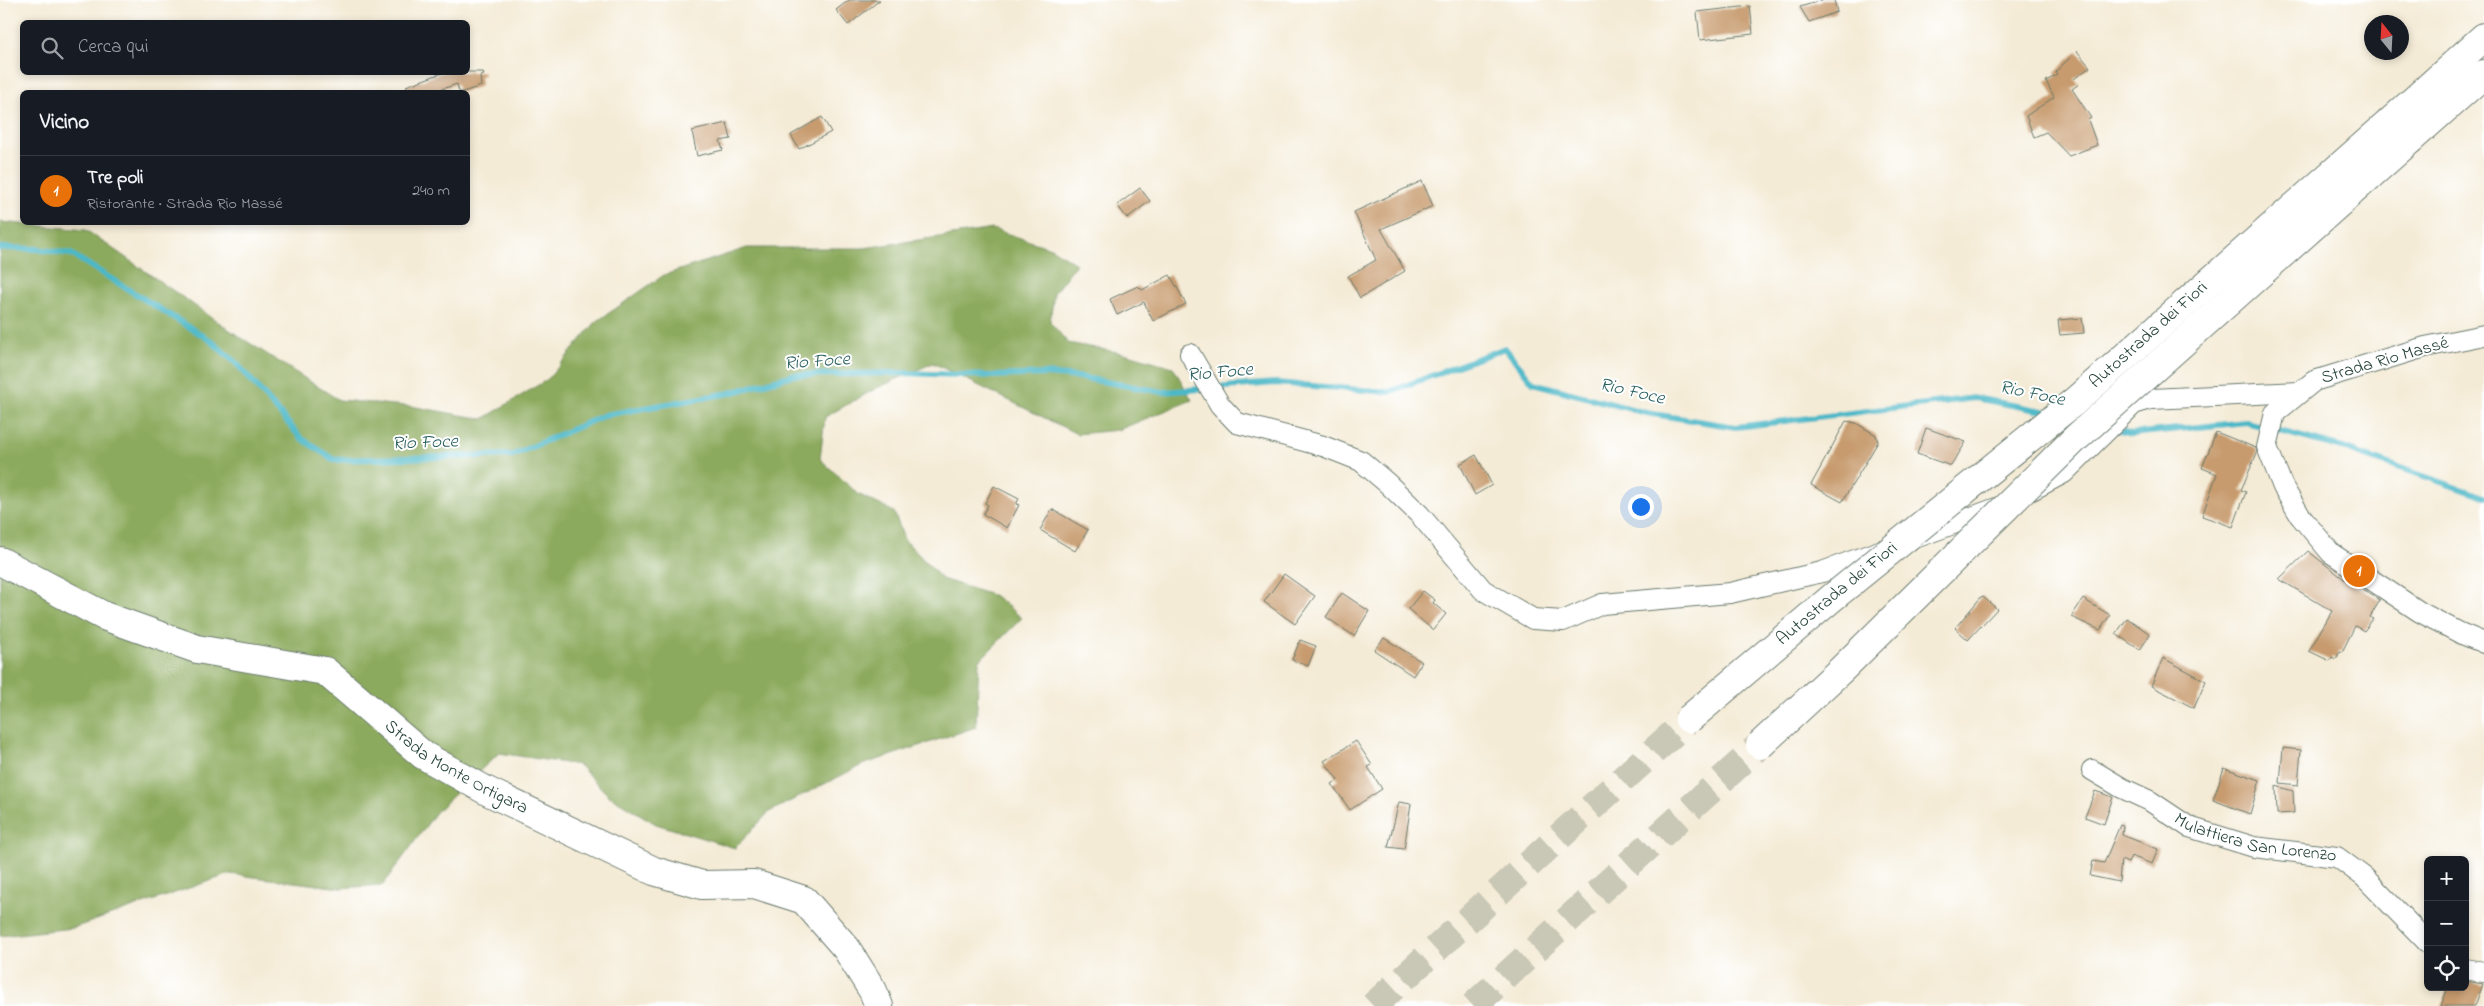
<!DOCTYPE html>
<html lang="it">
<head>
<meta charset="utf-8">
<style>
  body { margin:0; font-family:"Indie Flower",sans-serif; background:#20242c; color:#f1f3f6 }
  .controls { position:absolute; right:15px; bottom:15px; display:grid; overflow:hidden; border-radius:8px; box-shadow:0 2px 8px #0003 }
  .controls button { width:45px; height:45px; display:grid; place-items:center; padding:0; border:0; border-bottom:1px solid #363941; background:#171b24; color:#f1f3f6; font:25px sans-serif }
  .compass { position:absolute; left:2364px; top:15px; width:45px; height:45px; border-radius:50%; background:#171b24; box-shadow:0 2px 8px #0003; rotate:342deg }
  .you { position:absolute; left:1640px; top:506px; width:18px; height:18px; margin:-12px; border:4px solid #fff; border-radius:50%; background:#1a73e8; box-shadow:0 0 0 8px #1a73e833 }
  .badge { display:grid; place-items:center; width:32px; height:32px; border-radius:50%; background:#0f766e; color:#fff; font-size:16px; font-weight:700 }
  .pin { position:absolute; translate:-50% -50%; border:2px solid #fff; box-shadow:0 1px 5px #0006 }
  .list { margin:0; padding:0; list-style:none }
  h2 { display:flex; justify-content:space-between; align-items:center; height:65px; margin:0; padding:0 20px; font-size:21px }
  h2 small { font-size:16px; font-weight:400; color:#9ea1a6 }
  .list li { display:grid; grid-template-columns:32px 1fr auto; gap:15px; align-items:center; box-sizing:border-box; height:70px; padding:0 20px; border-top:1px solid #363941 }
  .list b { display:block; font-size:19px; white-space:nowrap }
  .list p { margin:0; font-size:16px; white-space:nowrap; color:#9ea1a6 }
  .list em { font-size:16px; font-style:normal; color:#9ea1a6 }
  .icon { flex:none; width:28px; height:28px; fill:none; stroke:currentColor; stroke-width:2; stroke-linecap:round; stroke-linejoin:round }
  .map { position:relative; flex:none; width:2484px; height:1006px; overflow:hidden }
  .search { position:absolute; background:#171b24; box-shadow:0 2px 8px #0003; left:20px; top:20px; width:450px; height:55px; display:flex; align-items:center; gap:12px; box-sizing:border-box; padding:0 18px; border-radius:8px; color:#9ea1a6; font-size:19px }
  .panel { position:absolute; background:#171b24; box-shadow:0 2px 8px #0003; left:20px; top:90px; width:450px; height:135px; border-radius:8px }
  .map>svg:first-child { display:block }
  .forest { fill:#8caa5d; stroke:#567448 }
  .lines { fill:none; stroke-linecap:round; stroke-linejoin:round }
  .stream { stroke:#4cb8c8; stroke-width:6 }
  .building { fill:#c79b6e }
  .motorway-tunnel { stroke:#c9c8b6; stroke-width:28; stroke-dasharray:28 14; stroke-linecap:butt }
  .minor-casing { stroke:#6a7a6d; stroke-width:22 }
  .secondary-casing { stroke:#6a7a6d; stroke-width:30 }
  .motorway-casing { stroke:#6a7a6d; stroke-width:30 }
  .minor { stroke:#fff; stroke-width:20 }
  .secondary { stroke:#fff; stroke-width:28 }
  .motorway { stroke:#fff; stroke-width:28 }
  .motorway-bridge-casing { stroke:#6a7a6d; stroke-width:30; stroke-linecap:butt }
  .motorway-bridge { stroke:#fff; stroke-width:28 }
  .labels { text-anchor:middle; dominant-baseline:central; stroke-width:4; stroke-linejoin:round; paint-order:stroke }
  .street-label { font-size:18px; fill:#1f3d34; stroke:#fff }
  .water-label { font-size:19px; font-style:italic; fill:#2c6260; stroke:#fff }
</style>
</head>
<body>
<div class="map">
<svg width="2484" height="1006" viewBox="0 0 2484 1006">
  <rect width="100%" height="100%" fill="#fff"/>
  <filter id="ink" filterUnits="userSpaceOnUse"><feTurbulence type="fractalNoise" baseFrequency=".02" numOctaves="2"/><feDisplacementMap in="SourceGraphic" scale="10" xChannelSelector="R" yChannelSelector="G"/><feConvolveMatrix kernelMatrix="1 2 1 2 8 2 1 2 1" color-interpolation-filters="sRGB"/></filter>
  <filter id="wash" filterUnits="userSpaceOnUse"><feTurbulence type="fractalNoise" baseFrequency=".0096" numOctaves="4" result="noise"/><feDisplacementMap in="SourceGraphic" scale="20" xChannelSelector="R" yChannelSelector="G"/><feGaussianBlur stdDeviation="1.12" result="paint"/><feColorMatrix in="noise" values="0 0 0 0 0 0 0 0 0 0 0 0 0 0 0 0 0 1.4 0 .05"/><feComposite in="paint" operator="in"/></filter>
  <g filter="url(#wash)">
    <rect width="100%" height="100%" fill="#f4ebd6"/>
    <!-- forest -->
    <polygon class="forest" points="0,222 86,230 237,335 339,400 416,407 483,419 548,379 596,322 664,275 747,248 864,248 993,229 1051,248 1076,264 1054,293 1050,322 1068,343 1128,354 1173,367 1192,400 1118,430 1077,434 933,363 877,388 825,417 820,459 858,494 894,512 904,539 942,579 995,596 1022,618 979,661 976,727 862,765 769,812 735,848 656,824 608,795 579,765 499,753 437,811 383,885 341,888 230,874 73,928 0,936"/>
    <g class="lines">
      <!-- stream -->
      <g class="stream">
        <polyline points="0,248 36,249 71,254 210,340 238,365 301,438 334,460 513,455 605,415 730,393 793,375 902,373 993,376 1045,374 1078,377 1163,392 1275,383 1389,392 1505,348 1533,383 1646,413 1736,427 1975,398 2048,412"/>
        <polyline points="2114,429 2131,434 2246,422 2343,448 2484,497"/>
      </g>
    </g>
    <g id="blocks">
      <!-- building -->
      <g class="building">
        <polygon points="849,0 880,0 848,25 836,10"/>
        <polygon points="1823,0 1834,0 1837,12 1809,22 1800,7"/>
        <polygon points="1750,6 1753,34 1700,40 1697,12"/>
        <polygon points="2077,51 2090,67 2074,79 2079,84 2072,89 2091,118 2088,120 2097,145 2069,156 2046,132 2034,137 2026,116 2054,97 2046,81 2057,75 2055,72"/>
        <polygon points="445,72 483,72 484,75 480,76 481,86 463,92 459,92 457,84 433,92 408,92 406,86"/>
        <polygon points="822,117 831,132 799,149 791,135"/>
        <polygon points="727,123 731,139 720,141 723,150 697,156 692,131"/>
        <polygon points="1422,181 1433,206 1381,229 1405,271 1360,298 1348,276 1376,260 1354,212"/>
        <polygon points="1140,188 1150,201 1127,218 1117,205"/>
        <polygon points="1170,275 1186,304 1153,321 1144,302 1117,315 1110,299 1138,286 1142,290"/>
        <polygon points="2082,318 2084,333 2060,335 2058,320"/>
        <polygon points="1846,421 1856,423 1876,435 1878,442 1842,502 1811,485"/>
        <polygon points="1926,428 1966,442 1951,466 1917,454"/>
        <polygon points="2216,432 2256,448 2257,453 2241,490 2246,492 2233,527 2202,516 2217,474 2202,468"/>
        <polygon points="1476,455 1492,485 1475,495 1460,464"/>
        <polygon points="994,486 1019,499 1016,504 1019,505 1007,528 983,514 988,505 985,503"/>
        <polygon points="1052,509 1088,530 1075,551 1040,530"/>
        <polygon points="2308,551 2344,579 2380,600 2370,617 2373,619 2364,631 2355,626 2342,652 2340,651 2336,659 2332,657 2330,661 2309,651 2332,611 2279,579"/>
        <polygon points="1284,574 1315,596 1295,624 1264,602"/>
        <polygon points="1423,591 1435,600 1433,603 1446,614 1433,630 1408,609"/>
        <polygon points="1342,593 1369,611 1354,636 1326,617"/>
        <polygon points="1982,596 1997,609 1968,640 1955,628"/>
        <polygon points="2083,599 2110,615 2100,630 2071,617"/>
        <polygon points="2127,618 2150,634 2140,650 2116,634"/>
        <polygon points="1384,638 1422,662 1413,676 1374,650"/>
        <polygon points="1300,640 1316,646 1308,666 1292,660"/>
        <polygon points="2163,658 2206,681 2194,708 2151,686"/>
        <polygon points="1356,741 1372,765 1368,767 1382,789 1350,810 1332,784 1338,780 1324,761"/>
        <polygon points="2283,748 2301,750 2298,785 2280,783"/>
        <polygon points="2224,768 2260,780 2250,814 2213,800"/>
        <polygon points="2276,786 2293,791 2294,813 2277,814"/>
        <polygon points="2095,791 2113,797 2104,824 2085,817"/>
        <polygon points="1399,802 1411,804 1404,849 1388,847"/>
        <polygon points="2120,825 2123,826 2122,835 2158,849 2152,864 2131,856 2128,863 2121,860 2119,882 2090,876 2093,861 2104,863"/>
        <polygon points="2465,981 2483,984 2475,1006 2441,1006 2448,987 2465,987"/>
      </g>
    </g>
  </g>
  <g filter="url(#ink)">
    <use href="#blocks" fill-opacity="0" stroke="#6a7a6d" stroke-width="1"/>
    <g class="lines">
      <!-- motorway-tunnel -->
      <g class="motorway-tunnel">
        <polyline points="1373,1006 1689,719"/>
        <polyline points="1473,1006 1760,745"/>
      </g>
      <defs>
        <g id="minor">
          <polyline points="2484,335 2425,347 2314,381 2275,413 2267,447 2283,487 2301,517 2331,553 2420,612 2460,633 2484,643"/>
          <polyline points="1190,354 1220,405 1237,423 1323,446 1361,461 1387,483 1420,515 1483,590 1533,619 1563,621 1602,604 1730,593 1822,572 1885,549"/>
          <polyline points="2032,490 2064,473 2134,404 2151,399 2299,392"/>
          <polyline points="1912,539 2002,506"/>
          <path id="s1" d="M2092 770 2122 788 2150 801 2189 827 2254 847 2337 857 2364 877 2428 943"/>
          <polyline points="2465,969 2484,972"/>
        </g>
        <g id="secondary">
          <path id="s2" d="M0 561 104 616 197 649 325 671 423 755 487 791 654 871 702 885 754 884 804 900 846 948 873 991 879 1006"/>
        </g>
        <g id="motorway">
          <polyline points="2390,122 2484,37"/>
          <polyline points="2411,139 2484,74"/>
        </g>
      </defs>
      <!-- minor casing -->
      <use href="#minor" class="minor-casing"/>
      <!-- secondary casing -->
      <use href="#secondary" class="secondary-casing"/>
      <!-- motorway casing -->
      <use href="#motorway" class="motorway-casing"/>
      <!-- minor -->
      <use href="#minor" class="minor"/>
      <!-- secondary -->
      <use href="#secondary" class="secondary"/>
      <!-- motorway -->
      <use href="#motorway" class="motorway"/>
      <defs>
        <g id="motorway-bridge">
          <path id="s3" d="M1689 719 1833 597 2075 401 2390 122"/>
          <polyline points="1760,745 1842,669 2076,438 2411,139"/>
        </g>
      </defs>
      <!-- motorway-bridge casing -->
      <use href="#motorway-bridge" class="motorway-bridge-casing"/>
      <!-- motorway-bridge -->
      <use href="#motorway-bridge" class="motorway-bridge"/>
    </g>
  </g>
  <g class="labels">
    <!-- street labels -->
    <g class="street-label">
      <text stroke="none"><textPath href="#s3" startOffset="599">Autostrada dei Fiori</textPath></text>
      <text transform="translate(2385 361) rotate(-16)">Strada Rio Massé</text>
      <text stroke="none"><textPath href="#s3" startOffset="194">Autostrada dei Fiori</textPath></text>
      <text stroke="none"><textPath href="#s2" startOffset="510">Strada Monte Ortigara</textPath></text>
      <text stroke="none"><textPath href="#s1" startOffset="180">Mulattiera San Lorenzo</textPath></text>
    </g>
    <!-- water labels -->
    <g class="water-label">
      <text transform="translate(817 362) rotate(-4)">Rio Foce</text>
      <text transform="translate(1220 373) rotate(-5)">Rio Foce</text>
      <text transform="translate(1632 392) rotate(13)">Rio Foce</text>
      <text transform="translate(2032 394) rotate(12)">Rio Foce</text>
      <text transform="translate(425 443) rotate(-2)">Rio Foce</text>
    </g>
  </g>
</svg>
<div class="controls">
<button>+</button>
<button>−</button>
<button><svg class="icon" aria-label="locate" viewBox="0 0 24 24"><circle cx="12" cy="12" r="6"/><path d="M12 2v4M12 18v4M2 12h4M18 12h4"/></svg></button>
</div>
<svg class="compass" viewBox="-18 -18 36 36"><path d="M0-13l5 13h-10z" fill="#e53935"/><path d="M0 13l5-13h-10z" fill="#9ea1a6"/></svg>
<div class="you"></div>
<div class="pin badge" style="left:2359px;top:571px;background:#e8710a">1</div>
<div class="search"><svg class="icon" aria-label="search" viewBox="0 0 24 24"><circle cx="10" cy="10" r="6"/><path d="M15 15l6 6"/></svg>Cerca qui</div>
<section class="panel">
<h2>Vicino<small></small></h2>
<ul class="list">
<li><span class="badge" style="background:#e8710a">1</span><div><b>Tre poli</b><p>Ristorante · Strada Rio Massé</p></div><em>240 m</em></li>
</ul>
</section>
</div>
</body>
</html>
